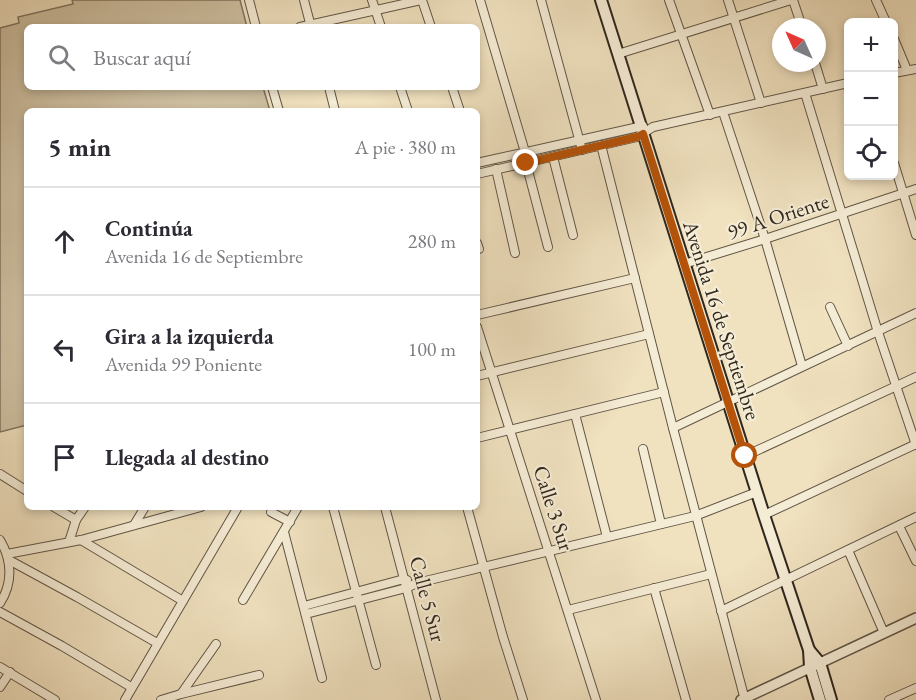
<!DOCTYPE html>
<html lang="es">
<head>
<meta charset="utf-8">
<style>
  body { margin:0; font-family:"EB Garamond",serif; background:#f2f2f3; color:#2b2b33 }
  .controls { position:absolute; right:18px; top:18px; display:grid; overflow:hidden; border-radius:9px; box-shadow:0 3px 9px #0003 }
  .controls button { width:54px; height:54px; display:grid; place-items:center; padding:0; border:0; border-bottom:2px solid #e1e1e2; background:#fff; color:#2b2b33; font:30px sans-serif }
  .compass { position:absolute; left:772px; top:18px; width:54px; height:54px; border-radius:50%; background:#fff; box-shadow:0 3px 9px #0003; rotate:315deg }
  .stop { position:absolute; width:18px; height:18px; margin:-14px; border:4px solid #b45309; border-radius:50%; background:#fff }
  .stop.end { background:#b45309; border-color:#fff; box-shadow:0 2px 6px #0008 }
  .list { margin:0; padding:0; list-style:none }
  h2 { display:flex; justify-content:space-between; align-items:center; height:78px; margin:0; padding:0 24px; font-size:26px }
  h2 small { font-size:20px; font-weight:400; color:#7c7c81 }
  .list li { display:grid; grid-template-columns:39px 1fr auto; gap:18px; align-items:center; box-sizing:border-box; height:108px; padding:0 24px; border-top:2px solid #e1e1e2 }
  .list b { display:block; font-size:22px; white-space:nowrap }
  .list p { margin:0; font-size:20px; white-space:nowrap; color:#7c7c81 }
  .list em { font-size:20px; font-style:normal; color:#7c7c81 }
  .icon { flex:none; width:33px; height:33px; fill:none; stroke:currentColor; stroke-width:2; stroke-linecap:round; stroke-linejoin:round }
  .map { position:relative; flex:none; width:916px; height:700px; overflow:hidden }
  .search { position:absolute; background:#fff; box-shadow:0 3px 9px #0003; left:24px; top:24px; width:456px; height:66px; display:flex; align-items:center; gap:15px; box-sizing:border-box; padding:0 21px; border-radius:9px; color:#7c7c81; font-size:22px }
  .panel { position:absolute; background:#fff; box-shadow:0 3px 9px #0003; left:24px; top:108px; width:456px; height:402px; border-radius:9px }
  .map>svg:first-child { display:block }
  .green { fill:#cfc1a3; stroke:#807460; stroke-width:1.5 }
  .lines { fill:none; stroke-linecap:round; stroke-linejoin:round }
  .minor-casing { stroke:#605646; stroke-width:10 }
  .tertiary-casing { stroke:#605646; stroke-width:12 }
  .secondary-casing { stroke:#30271d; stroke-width:14 }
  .minor { stroke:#f5ecd5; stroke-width:8 }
  .tertiary { stroke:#f5ecd5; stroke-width:9 }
  .secondary { stroke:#f5ecd5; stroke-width:10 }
  .route { stroke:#b45309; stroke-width:8 }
  .labels { text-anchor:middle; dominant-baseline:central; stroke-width:4.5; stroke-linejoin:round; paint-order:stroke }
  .street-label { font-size:21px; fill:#30271d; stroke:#f5ecd5 }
</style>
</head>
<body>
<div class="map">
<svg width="916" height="700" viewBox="0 0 916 700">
  <rect width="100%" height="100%" fill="#f0e1bf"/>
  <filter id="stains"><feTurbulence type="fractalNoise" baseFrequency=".00333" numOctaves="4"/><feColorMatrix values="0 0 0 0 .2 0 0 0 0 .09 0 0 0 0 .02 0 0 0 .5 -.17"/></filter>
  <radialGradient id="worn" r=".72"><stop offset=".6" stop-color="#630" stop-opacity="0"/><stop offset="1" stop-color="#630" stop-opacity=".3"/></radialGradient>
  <!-- green -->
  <polygon class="green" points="72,0 240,0 247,27 27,27 27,87 263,87 270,111 27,111 27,425 0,432 0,28 19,23 18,17 73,4"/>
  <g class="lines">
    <defs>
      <g id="minor">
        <polyline points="249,0 256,27"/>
        <polyline points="304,0 311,27"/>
        <polyline points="372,0 381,27"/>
        <polyline points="422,0 431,27"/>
        <polyline points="480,0 525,152"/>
        <polyline points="541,0 582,150"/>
        <polyline points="669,0 710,115"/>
        <polyline points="728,0 761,103"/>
        <polyline points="793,0 802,27"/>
        <polyline points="876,0 886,22"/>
        <polyline points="300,27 421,0"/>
        <polyline points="894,39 907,70"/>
        <polyline points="618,54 791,0"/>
        <polyline points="815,63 823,89"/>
        <polyline points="894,73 916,69"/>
        <polyline points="272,87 279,111"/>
        <polyline points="329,87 335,111"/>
        <polyline points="400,87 408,111"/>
        <polyline points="452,87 460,111"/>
        <polyline points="805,93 878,332 916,445"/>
        <polyline points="723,112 765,239 802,366"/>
        <polyline points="601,145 673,428 745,700"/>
        <polyline points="553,157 573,235"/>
        <polyline points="477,163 643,126"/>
        <polyline points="526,163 548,247"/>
        <polyline points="894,163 916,235"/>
        <polyline points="496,169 515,253"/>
        <polyline points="477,174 637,137 653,127 848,83"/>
        <polyline points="477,243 479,249"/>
        <polyline points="684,264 765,239 916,189"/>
        <polyline points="830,307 848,346"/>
        <polyline points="477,315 635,278"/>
        <polyline points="477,327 596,700"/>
        <polyline points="477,376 649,334"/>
        <polyline points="575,414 607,537"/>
        <polyline points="673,428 916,313"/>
        <polyline points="477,438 664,392"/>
        <polyline points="643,449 661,524"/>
        <polyline points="745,456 916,377"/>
        <polyline points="0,474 27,491"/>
        <polyline points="54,507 76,520"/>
        <polyline points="333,507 376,665"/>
        <polyline points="385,507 436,700"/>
        <polyline points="467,507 503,637 523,700"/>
        <polyline points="271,512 290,522"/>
        <polyline points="764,515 916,444"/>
        <polyline points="134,525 145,507"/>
        <polyline points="899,526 916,561"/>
        <polyline points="284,532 322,678"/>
        <path d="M0 540C12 560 13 583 0 603"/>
        <polyline points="81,540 183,601"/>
        <polyline points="69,542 76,520 85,507"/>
        <polyline points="848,550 884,633"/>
        <polyline points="7,554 81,540 201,507"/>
        <polyline points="9,560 77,597 157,643"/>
        <polyline points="654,588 686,700"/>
        <polyline points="243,600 298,507"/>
        <polyline points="304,606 404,579 407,580"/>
        <polyline points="568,610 711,574"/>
        <polyline points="721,611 916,517"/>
        <polyline points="0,612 62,646 131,687"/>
        <polyline points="306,614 406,588 417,583 695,516 757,492"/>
        <polyline points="0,667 55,700"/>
        <polyline points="0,687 10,672"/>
        <polyline points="181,694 216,644"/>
        <polyline points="125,700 238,507"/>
        <polyline points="161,700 181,694 259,675"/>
        <polyline points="889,700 916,688"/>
      </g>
      <polyline id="tertiary" points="741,700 916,618"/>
      <g id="secondary">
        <polyline points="601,0 764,515 809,650 810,667 820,700"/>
        <polyline points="809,650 820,663 831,700"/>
      </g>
    </defs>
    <!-- minor casing -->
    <use href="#minor" class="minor-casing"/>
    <!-- tertiary casing -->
    <use href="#tertiary" class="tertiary-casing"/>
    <!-- secondary casing -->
    <use href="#secondary" class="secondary-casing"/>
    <!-- minor -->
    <use href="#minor" class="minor"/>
    <!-- tertiary -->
    <use href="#tertiary" class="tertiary"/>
    <!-- secondary -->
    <use href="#secondary" class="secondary"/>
  </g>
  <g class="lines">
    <!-- route -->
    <polyline class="route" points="526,163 637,137 643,134 745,456"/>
  </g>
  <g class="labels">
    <!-- street labels -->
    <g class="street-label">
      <text transform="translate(778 216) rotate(-18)">99 A Oriente</text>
      <text transform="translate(722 320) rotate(72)">Avenida 16 de Septiembre</text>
      <text transform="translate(554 508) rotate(72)">Calle 3 Sur</text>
      <text transform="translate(428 599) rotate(75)">Calle 5 Sur</text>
    </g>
  </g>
  <rect width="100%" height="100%" filter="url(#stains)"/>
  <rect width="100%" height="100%" fill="url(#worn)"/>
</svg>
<div class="controls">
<button>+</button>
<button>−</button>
<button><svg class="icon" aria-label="locate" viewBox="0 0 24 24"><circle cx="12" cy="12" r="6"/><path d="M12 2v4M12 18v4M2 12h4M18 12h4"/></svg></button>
</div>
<svg class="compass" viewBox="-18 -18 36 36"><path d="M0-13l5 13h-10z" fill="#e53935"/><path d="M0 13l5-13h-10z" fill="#7c7c81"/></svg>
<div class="stop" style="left:745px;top:456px"></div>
<div class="stop end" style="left:526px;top:163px"></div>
<div class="search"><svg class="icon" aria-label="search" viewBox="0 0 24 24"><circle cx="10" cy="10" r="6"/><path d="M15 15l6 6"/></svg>Buscar aquí</div>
<section class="panel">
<h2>5 min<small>A pie · 380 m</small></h2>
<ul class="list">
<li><svg class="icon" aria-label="ahead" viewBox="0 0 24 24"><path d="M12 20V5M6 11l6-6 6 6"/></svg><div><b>Continúa</b><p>Avenida 16 de Septiembre</p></div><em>280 m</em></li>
<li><svg class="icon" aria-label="left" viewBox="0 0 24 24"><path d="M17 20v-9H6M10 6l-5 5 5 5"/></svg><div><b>Gira a la izquierda</b><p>Avenida 99 Poniente</p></div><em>100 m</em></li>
<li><svg class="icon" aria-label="arrive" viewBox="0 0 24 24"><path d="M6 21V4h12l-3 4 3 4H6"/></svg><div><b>Llegada al destino</b></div></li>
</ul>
</section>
</div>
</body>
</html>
